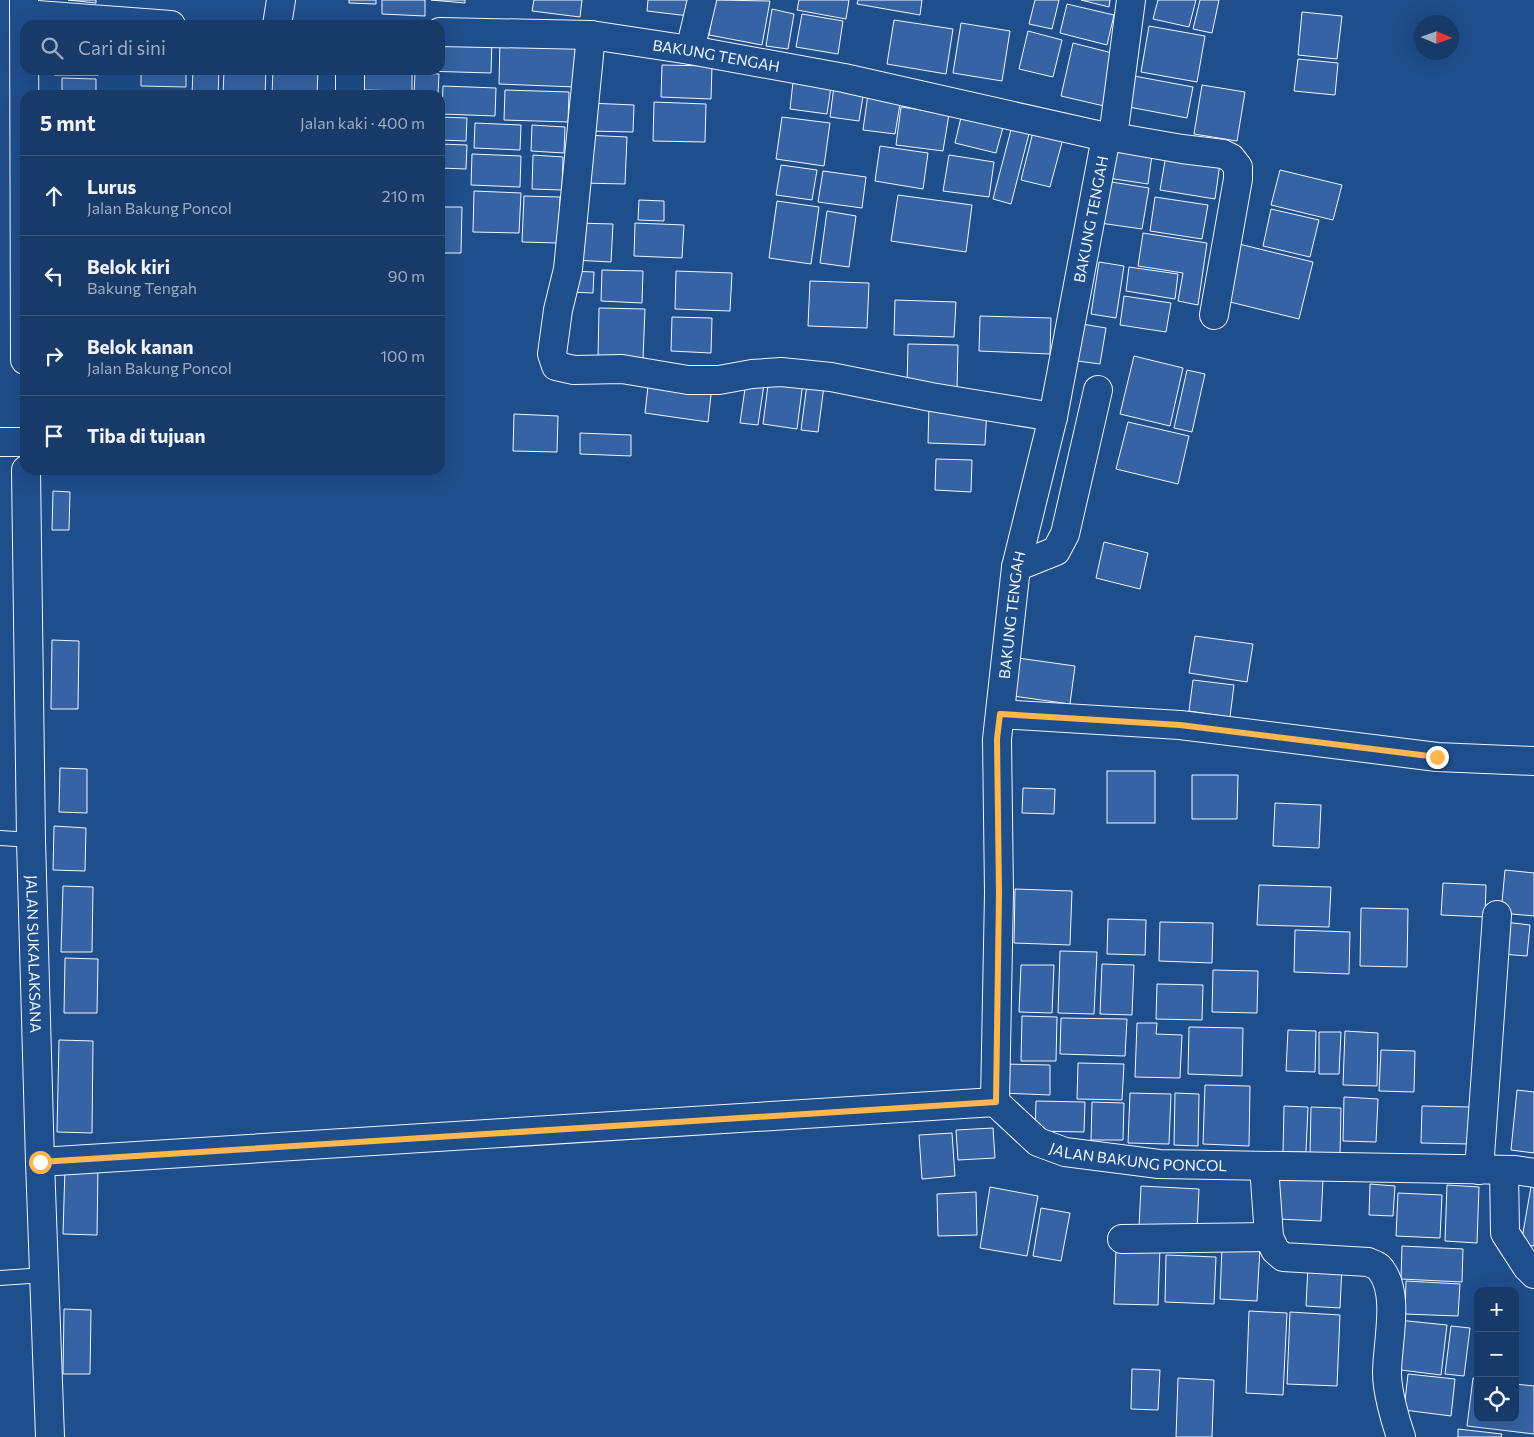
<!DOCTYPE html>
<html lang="id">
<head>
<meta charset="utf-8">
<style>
  body { margin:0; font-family:Commissioner,sans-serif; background:#244571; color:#f1f3f6 }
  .controls { position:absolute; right:15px; bottom:15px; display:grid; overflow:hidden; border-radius:10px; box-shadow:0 5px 20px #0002 }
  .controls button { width:45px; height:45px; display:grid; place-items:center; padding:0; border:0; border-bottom:1px solid #36547d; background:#173a69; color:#f1f3f6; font:25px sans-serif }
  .compass { position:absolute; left:1414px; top:15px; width:45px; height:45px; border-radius:50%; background:#173a69; box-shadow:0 5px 20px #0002; rotate:92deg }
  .stop { position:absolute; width:15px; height:15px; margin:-11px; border:4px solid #ffb74d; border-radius:50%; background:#fff }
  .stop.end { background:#ffb74d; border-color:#fff; box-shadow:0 1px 5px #0008 }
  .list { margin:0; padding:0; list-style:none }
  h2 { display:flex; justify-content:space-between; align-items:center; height:65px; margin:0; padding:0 20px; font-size:21px }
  h2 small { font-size:16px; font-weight:400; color:#9eadc0 }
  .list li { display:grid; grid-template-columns:32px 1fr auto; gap:15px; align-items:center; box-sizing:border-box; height:80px; padding:0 20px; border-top:1px solid #36547d }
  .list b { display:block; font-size:19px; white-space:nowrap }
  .list p { margin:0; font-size:16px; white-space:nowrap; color:#9eadc0 }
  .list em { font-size:16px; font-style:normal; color:#9eadc0 }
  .icon { flex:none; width:28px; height:28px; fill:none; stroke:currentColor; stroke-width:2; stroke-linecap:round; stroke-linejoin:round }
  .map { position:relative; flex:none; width:1534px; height:1437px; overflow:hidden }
  .search { position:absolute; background:#173a69; box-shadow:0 5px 20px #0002; left:20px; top:20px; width:425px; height:55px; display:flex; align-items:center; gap:12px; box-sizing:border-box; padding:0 18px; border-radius:15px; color:#9eadc0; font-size:19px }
  .panel { position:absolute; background:#173a69; box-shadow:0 5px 20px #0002; left:20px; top:90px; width:425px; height:385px; border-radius:15px }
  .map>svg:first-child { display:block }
  .building { fill:#3563a3; stroke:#f2f6ff }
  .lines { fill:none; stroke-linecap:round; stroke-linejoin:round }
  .service-casing { stroke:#f2f6ff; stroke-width:16 }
  .minor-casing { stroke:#f2f6ff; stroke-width:30 }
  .service { stroke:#1f4e8c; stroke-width:14 }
  .minor { stroke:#1f4e8c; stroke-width:28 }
  .route { stroke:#ffb74d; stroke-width:6 }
  .labels { text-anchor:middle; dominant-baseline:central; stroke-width:4; stroke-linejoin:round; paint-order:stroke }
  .street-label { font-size:15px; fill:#f2f6ff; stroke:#1f4e8c }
</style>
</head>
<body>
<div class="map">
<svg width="1534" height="1437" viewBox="0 0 1534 1437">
  <rect width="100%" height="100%" fill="#1f4e8c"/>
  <!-- building -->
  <g class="building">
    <polygon points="68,0 96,0 96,3"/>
    <polygon points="349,0 376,0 376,4 349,3"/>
    <polygon points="382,0 425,0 425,16 382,14"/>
    <polygon points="431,0 465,0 465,3"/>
    <polygon points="534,0 582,0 580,17 532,11"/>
    <polygon points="648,0 691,0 689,16 647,11"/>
    <polygon points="715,0 770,1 762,45 709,35"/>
    <polygon points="799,0 849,0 846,19 797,10"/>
    <polygon points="858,0 922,0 920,15 857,4"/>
    <polygon points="1035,0 1059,0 1052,29 1029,24"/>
    <polygon points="1081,0 1110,0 1109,7"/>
    <polygon points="1158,0 1196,0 1189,27 1153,19"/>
    <polygon points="1200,0 1219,0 1212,33 1193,29"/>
    <polygon points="1067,4 1114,15 1107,45 1060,33"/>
    <polygon points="772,9 794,14 788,49 766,46"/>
    <polygon points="1302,12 1342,16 1337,59 1298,55"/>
    <polygon points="802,14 843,21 838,54 796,47"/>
    <polygon points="894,20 953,29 946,74 887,64"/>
    <polygon points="961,23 1010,31 1002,81 953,73"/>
    <polygon points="1149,26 1205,36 1197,82 1141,72"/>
    <polygon points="1028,31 1062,40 1053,77 1019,69"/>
    <polygon points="440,38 492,40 491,73 424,71 440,70"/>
    <polygon points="500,39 576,42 575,87 499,84"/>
    <polygon points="1073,43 1116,54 1104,106 1061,96"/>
    <polygon points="1298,59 1338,63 1335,95 1294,91"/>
    <polygon points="662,65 712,66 711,99 661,97"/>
    <rect x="55" y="70" width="43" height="5"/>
    <polygon points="141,70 186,70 186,87 141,86"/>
    <polygon points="193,70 219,70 218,95 192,95"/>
    <polygon points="224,70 266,70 265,95 223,95"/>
    <polygon points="273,70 318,70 317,95 272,95"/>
    <polygon points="362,70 412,70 412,91 362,90"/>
    <polygon points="415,73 439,74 438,95 414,95"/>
    <polygon points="1134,76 1193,87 1187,118 1129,107"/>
    <polygon points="62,78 96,79 96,95 62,95"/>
    <polygon points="793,82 831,87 827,114 790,109"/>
    <polygon points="1202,85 1245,92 1237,141 1194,134"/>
    <polygon points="443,86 496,88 495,116 442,114"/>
    <polygon points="834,86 864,90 859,121 830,117"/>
    <polygon points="505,90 569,92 568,122 504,120"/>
    <polygon points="868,94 901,98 895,134 863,130"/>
    <polygon points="654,102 706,104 705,142 653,141"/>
    <polygon points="589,103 634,105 633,132 588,131"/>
    <polygon points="901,107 949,114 943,151 896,145"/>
    <polygon points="963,109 1005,120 996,153 955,143"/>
    <polygon points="440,117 467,118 466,141 440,140"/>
    <polygon points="782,117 830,123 824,166 776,159"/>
    <polygon points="1013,122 1031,126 1011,204 993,199"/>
    <polygon points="475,123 521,125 520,150 474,148"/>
    <polygon points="532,125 565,127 564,153 531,151"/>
    <polygon points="1034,128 1064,135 1050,187 1021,180"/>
    <polygon points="584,135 627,137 625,184 582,183"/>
    <polygon points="440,144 467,145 466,169 440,168"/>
    <polygon points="880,146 928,153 923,189 875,181"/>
    <polygon points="1105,148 1152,155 1148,184 1101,177"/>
    <polygon points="472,154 521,156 520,187 471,185"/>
    <polygon points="533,155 563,157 562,190 532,189"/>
    <polygon points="949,155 994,162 989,197 943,191"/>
    <polygon points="1166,155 1220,163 1215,199 1160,190"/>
    <polygon points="781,165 817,170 812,200 776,195"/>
    <polygon points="1280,170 1342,185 1333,220 1271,205"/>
    <polygon points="823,171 866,177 862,208 818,202"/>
    <polygon points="1099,180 1149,188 1142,229 1093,222"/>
    <polygon points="474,191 521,193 519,233 473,232"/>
    <polygon points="898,195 972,205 966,252 891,241"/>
    <polygon points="524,196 560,197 558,243 522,242"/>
    <polygon points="1155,197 1208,205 1202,239 1150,231"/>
    <polygon points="639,200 664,201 664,221 638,220"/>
    <polygon points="777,201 819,207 811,264 769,258"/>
    <polygon points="440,207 462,207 461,253 440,253"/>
    <polygon points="1271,209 1319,220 1310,257 1263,246"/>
    <polygon points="827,211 856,216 849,267 820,263"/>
    <polygon points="576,223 613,224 611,262 574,260"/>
    <polygon points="635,223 684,225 682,258 634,256"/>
    <polygon points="1143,233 1207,243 1198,305 1178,301 1183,273 1138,266"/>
    <polygon points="1239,244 1313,262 1299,319 1226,301"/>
    <polygon points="1099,262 1124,266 1116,318 1091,314"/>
    <polygon points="1129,267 1178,274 1175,299 1126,291"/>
    <polygon points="602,270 643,271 642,303 601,301"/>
    <polygon points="568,271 594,272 593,293 567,292"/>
    <polygon points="676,271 732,273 730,311 675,309"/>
    <polygon points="810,281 869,283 867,328 808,326"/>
    <polygon points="1124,296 1171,303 1166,332 1120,325"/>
    <polygon points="895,300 956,302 954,337 894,335"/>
    <polygon points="599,308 645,309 643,359 598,357"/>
    <polygon points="980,316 1051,318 1050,354 979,351"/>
    <polygon points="672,317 712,318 711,353 671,351"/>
    <polygon points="1076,323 1106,328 1100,364 1070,360"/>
    <polygon points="908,344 958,345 957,389 907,387"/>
    <polygon points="1134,356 1183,368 1170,426 1120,414"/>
    <polygon points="1187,370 1205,374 1192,432 1174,428"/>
    <polygon points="747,375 765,377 758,425 740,423"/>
    <polygon points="649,377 712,386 708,422 645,413"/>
    <polygon points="769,378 803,382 797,429 763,424"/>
    <polygon points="807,384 824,386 818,432 801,430"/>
    <polygon points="929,405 987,407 985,445 928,443"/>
    <polygon points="514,414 558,416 557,452 513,451"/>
    <polygon points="1128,422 1189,436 1178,484 1116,469"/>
    <polygon points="580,433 631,435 631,456 580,454"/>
    <polygon points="936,459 972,460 971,492 935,490"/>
    <polygon points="53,491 70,492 69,530 52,530"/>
    <polygon points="1104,542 1148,553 1140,589 1096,578"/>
    <polygon points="1195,636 1253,644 1247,682 1189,673"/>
    <polygon points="52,640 79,641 78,709 51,709"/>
    <polygon points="1018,658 1075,666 1070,704 1013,696"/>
    <polygon points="1193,680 1234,685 1230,717 1189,711"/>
    <polygon points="60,768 87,769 87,813 59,812"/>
    <rect x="1107" y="771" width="48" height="52"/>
    <polygon points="1192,775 1238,775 1237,819 1192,819"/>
    <polygon points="1023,788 1055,789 1054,814 1022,813"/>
    <polygon points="1275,803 1321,805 1319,848 1273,846"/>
    <polygon points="54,826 86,828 85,871 53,870"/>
    <polygon points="1505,870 1534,873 1534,916 1501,913"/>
    <polygon points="1443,883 1486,885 1485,917 1441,915"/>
    <polygon points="1259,885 1331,887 1329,927 1257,925"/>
    <polygon points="63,886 93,887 92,952 61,952"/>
    <polygon points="1015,889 1072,891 1070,945 1014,943"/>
    <polygon points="1361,908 1408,909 1407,967 1360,966"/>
    <polygon points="1108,919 1146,920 1145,955 1107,954"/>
    <polygon points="1160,922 1213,923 1212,963 1159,961"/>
    <polygon points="1505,922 1530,925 1527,956 1501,954"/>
    <polygon points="1295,930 1350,932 1349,974 1294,972"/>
    <polygon points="1060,951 1097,952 1094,1014 1058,1013"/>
    <polygon points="65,958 98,959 97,1013 64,1013"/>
    <polygon points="1102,964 1134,965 1132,1015 1100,1014"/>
    <polygon points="1021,965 1054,965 1052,1013 1019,1012"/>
    <polygon points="1213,970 1258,971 1257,1013 1212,1012"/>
    <polygon points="1157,984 1203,985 1202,1020 1156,1019"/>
    <polygon points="1022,1016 1057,1017 1056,1061 1021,1061"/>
    <polygon points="1061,1018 1127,1019 1125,1056 1060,1054"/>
    <polygon points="1137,1023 1157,1023 1156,1034 1182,1035 1180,1078 1135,1077"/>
    <polygon points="1189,1027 1243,1028 1242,1076 1188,1074"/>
    <polygon points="1288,1030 1316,1031 1315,1072 1286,1071"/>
    <polygon points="1345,1031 1378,1033 1377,1086 1343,1085"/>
    <polygon points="1319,1032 1341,1032 1339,1074 1319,1074"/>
    <polygon points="59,1040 93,1041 92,1133 57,1132"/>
    <polygon points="1381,1050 1415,1051 1414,1092 1379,1091"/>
    <polygon points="1078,1063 1124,1064 1122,1100 1077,1099"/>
    <polygon points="1003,1064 1050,1065 1050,1095 1002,1093"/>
    <polygon points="1205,1085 1250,1086 1249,1146 1203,1144"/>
    <polygon points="1517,1090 1534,1092 1534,1153 1511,1150"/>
    <polygon points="1130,1093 1171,1094 1169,1144 1128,1143"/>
    <polygon points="1175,1093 1199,1094 1198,1146 1174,1145"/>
    <polygon points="1344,1097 1378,1099 1376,1142 1343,1141"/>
    <polygon points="1036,1101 1085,1102 1084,1132 1035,1131"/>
    <polygon points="1092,1102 1124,1103 1123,1140 1091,1140"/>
    <polygon points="1284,1106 1308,1107 1306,1152 1283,1152"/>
    <polygon points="1422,1106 1470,1107 1468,1144 1421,1143"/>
    <polygon points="1311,1107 1341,1108 1340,1155 1310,1155"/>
    <polygon points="993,1128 995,1158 958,1160 956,1130"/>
    <polygon points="952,1133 955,1176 922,1179 919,1135"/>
    <polygon points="65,1167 98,1167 97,1235 63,1234"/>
    <polygon points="1279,1177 1323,1179 1321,1221 1278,1219"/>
    <polygon points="1532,1181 1534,1182 1534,1246 1521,1244"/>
    <polygon points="1370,1184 1395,1186 1393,1216 1369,1215"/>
    <polygon points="1447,1185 1479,1187 1477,1243 1445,1241"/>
    <polygon points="1141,1186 1199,1189 1197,1230 1139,1227"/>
    <polygon points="990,1187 1038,1196 1027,1256 980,1248"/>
    <polygon points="976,1192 977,1235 938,1236 937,1194"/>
    <polygon points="1398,1193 1442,1195 1440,1238 1396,1236"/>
    <polygon points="1041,1208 1070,1213 1061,1261 1033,1256"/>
    <polygon points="1222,1246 1260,1248 1257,1301 1220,1299"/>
    <polygon points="1402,1246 1463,1249 1462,1282 1401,1279"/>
    <polygon points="1116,1247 1160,1248 1158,1305 1114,1304"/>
    <polygon points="1166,1255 1216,1257 1214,1304 1165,1302"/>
    <polygon points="1308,1266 1342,1267 1340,1308 1306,1306"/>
    <polygon points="1406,1281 1460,1284 1458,1316 1405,1314"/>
    <polygon points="64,1309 91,1310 90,1374 63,1374"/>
    <polygon points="1249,1311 1287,1313 1283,1395 1246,1393"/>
    <polygon points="1290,1312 1340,1315 1337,1386 1287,1384"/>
    <polygon points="1398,1320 1447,1325 1441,1375 1393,1369"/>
    <polygon points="1451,1326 1470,1328 1464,1376 1445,1374"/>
    <polygon points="1132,1369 1160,1370 1158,1410 1131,1409"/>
    <polygon points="1408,1374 1455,1379 1451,1416 1404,1410"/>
    <polygon points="1178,1378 1214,1380 1212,1437 1176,1437"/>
    <polygon points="1473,1378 1478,1379 1478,1418 1515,1418 1515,1384 1534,1386 1534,1434 1467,1426"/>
    <polygon points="1458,1429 1502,1434 1501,1437 1458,1437"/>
  </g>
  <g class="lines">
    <defs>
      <g id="service">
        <polyline points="0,838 31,840"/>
        <polyline points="0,1278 44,1275"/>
      </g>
      <g id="minor">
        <polyline points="24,0 25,360"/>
        <polyline points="24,14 171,25"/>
        <polyline points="277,25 281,0"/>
        <path id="s1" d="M440 32 591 35 690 50 844 78 1106 137H1113L1182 149 1223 154 1231 158 1238 167V179L1214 315"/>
        <polyline points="591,35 568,269 558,310 552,354 556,366 574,370 622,369 688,380 719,380 752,374 781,372 831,377 931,397 1053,417"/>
        <polyline points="690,50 702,0"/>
        <polyline points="350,95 350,70"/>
        <polyline points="1113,137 1131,0"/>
        <polyline points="0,442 25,442"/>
        <path id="s2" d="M26 470 31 840 40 1162 50 1437"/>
        <polyline points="1016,567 1056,551 1065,534 1098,390"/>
        <polyline points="1000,714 1180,725 1437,757 1534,761"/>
        <path id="s3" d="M995 1102 999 893 997 739 1016 567 1053 417 1106 137"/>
        <path id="s4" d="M40 1162 995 1102 1038 1142 1065 1152 1159 1164 1515 1170 1534 1173"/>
        <path d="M1264 1166 1269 1237 1275 1250 1283 1257 1368 1262C1373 1264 1379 1266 1381 1270 1400 1294 1387 1344 1387 1373 1387 1391 1395 1420 1401 1437"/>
        <polyline points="1479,1170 1497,915"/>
        <polyline points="1504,1170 1505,1233 1527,1267 1534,1274"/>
        <polyline points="1122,1239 1269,1237"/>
      </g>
    </defs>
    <!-- service casing -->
    <use href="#service" class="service-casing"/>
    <!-- minor casing -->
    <use href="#minor" class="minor-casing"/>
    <!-- service -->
    <use href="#service" class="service"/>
    <!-- minor -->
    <use href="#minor" class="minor"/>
  </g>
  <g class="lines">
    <!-- route -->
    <polyline class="route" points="40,1162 996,1102 999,893 997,739 1000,714 1180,725 1437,757"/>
  </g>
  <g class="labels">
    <!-- street labels -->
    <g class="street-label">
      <text stroke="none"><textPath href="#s1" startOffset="278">BAKUNG TENGAH</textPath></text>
      <text stroke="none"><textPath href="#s3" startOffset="892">BAKUNG TENGAH</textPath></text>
      <text stroke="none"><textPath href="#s3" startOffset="488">BAKUNG TENGAH</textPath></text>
      <text stroke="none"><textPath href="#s2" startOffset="484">JALAN SUKALAKSANA</textPath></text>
      <text stroke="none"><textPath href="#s4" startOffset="1118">JALAN BAKUNG PONCOL</textPath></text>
    </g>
  </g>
</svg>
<div class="controls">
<button>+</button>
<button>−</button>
<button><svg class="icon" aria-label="locate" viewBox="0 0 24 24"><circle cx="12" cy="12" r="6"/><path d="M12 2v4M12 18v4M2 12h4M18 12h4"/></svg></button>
</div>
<svg class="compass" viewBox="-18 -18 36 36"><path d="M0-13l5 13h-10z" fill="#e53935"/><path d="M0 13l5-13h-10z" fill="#9eadc0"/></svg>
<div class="stop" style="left:40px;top:1162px"></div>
<div class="stop end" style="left:1437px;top:757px"></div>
<div class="search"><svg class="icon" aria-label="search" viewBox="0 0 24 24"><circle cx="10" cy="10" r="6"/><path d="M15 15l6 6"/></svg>Cari di sini</div>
<section class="panel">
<h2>5 mnt<small>Jalan kaki · 400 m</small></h2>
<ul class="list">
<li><svg class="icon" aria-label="ahead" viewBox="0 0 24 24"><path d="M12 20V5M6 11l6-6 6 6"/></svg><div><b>Lurus</b><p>Jalan Bakung Poncol</p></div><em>210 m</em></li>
<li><svg class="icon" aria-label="left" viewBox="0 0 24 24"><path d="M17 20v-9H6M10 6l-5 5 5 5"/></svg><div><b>Belok kiri</b><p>Bakung Tengah</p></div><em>90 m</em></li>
<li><svg class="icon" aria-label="right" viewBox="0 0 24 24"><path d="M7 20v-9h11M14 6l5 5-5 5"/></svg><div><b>Belok kanan</b><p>Jalan Bakung Poncol</p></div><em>100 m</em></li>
<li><svg class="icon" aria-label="arrive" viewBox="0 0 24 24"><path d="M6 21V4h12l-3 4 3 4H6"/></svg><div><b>Tiba di tujuan</b></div></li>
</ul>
</section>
</div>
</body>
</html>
